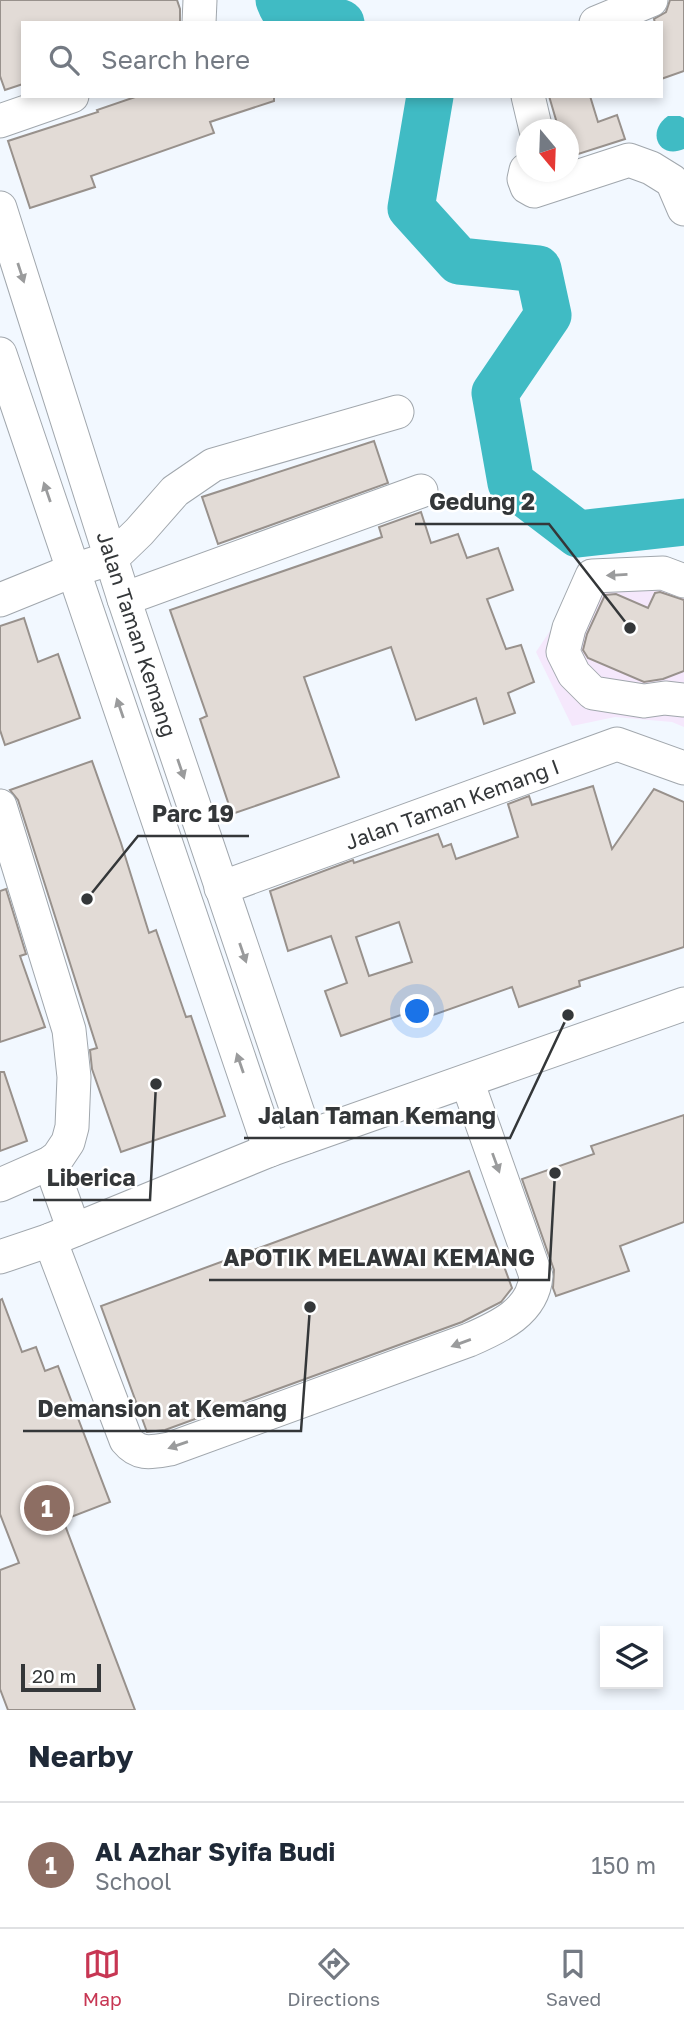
<!DOCTYPE html>
<html lang="en">
<head>
<meta charset="utf-8">
<style>
  body { margin:0; font-family:"Golos Text",sans-serif; background:#f6f6f7; color:#1f2937 }
  .controls { position:absolute; right:21px; bottom:21px; display:grid; overflow:hidden; border-radius:0px; box-shadow:0 4px 10px #0003 }
  .controls button { width:63px; height:63px; display:grid; place-items:center; padding:0; border:0; border-bottom:2px solid #e0e1e3; background:#fff; color:#1f2937; font:35px sans-serif }
  .compass { position:absolute; left:516px; top:119px; width:63px; height:63px; border-radius:50%; background:#fff; box-shadow:0 4px 10px #0003; rotate:161deg }
  .scale { position:absolute; left:21px; bottom:18px; width:80px; box-sizing:border-box; padding-left:7px; border:4px solid #343739; border-top:0; font-size:19px; line-height:24px; white-space:nowrap; color:#343739; -webkit-text-stroke:5px #fff; paint-order:stroke }
  .you { position:absolute; left:418px; top:1012px; width:24px; height:24px; margin:-18px; border:5px solid #fff; border-radius:50%; background:#1a73e8; box-shadow:0 0 0 10px #1a73e833 }
  .badge { display:grid; place-items:center; width:46px; height:46px; border-radius:50%; background:#c73653; color:#fff; font-size:23px; font-weight:700 }
  .pin { position:absolute; translate:-50% -50%; border:4px solid #fff; box-shadow:0 2px 7px #0006 }
  .list { margin:0; padding:0; list-style:none }
  h2 { display:flex; justify-content:space-between; align-items:center; height:91px; margin:0; padding:0 28px; font-size:30px }
  h2 small { font-size:23px; font-weight:400; color:#747a83 }
  .list li { display:grid; grid-template-columns:46px 1fr auto; gap:21px; align-items:center; box-sizing:border-box; height:126px; padding:0 28px; border-top:2px solid #e0e1e3 }
  .list b { display:block; font-size:26px; white-space:nowrap }
  .list p { margin:0; font-size:23px; white-space:nowrap; color:#747a83 }
  .list em { font-size:23px; font-style:normal; color:#747a83 }
  .icon { flex:none; width:38px; height:38px; fill:none; stroke:currentColor; stroke-width:2; stroke-linecap:round; stroke-linejoin:round }
  .map { position:relative; flex:none; width:684px; height:1710px; overflow:hidden }
  .search { position:absolute; background:#fff; box-shadow:0 4px 10px #0003; left:21px; right:21px; top:21px; height:77px; display:flex; align-items:center; gap:18px; box-sizing:border-box; padding:0 24px; border-radius:0px; color:#747a83; font-size:26px }
  .sheet { height:217px; background:#fff }
  nav { display:flex; justify-content:space-around; align-items:center; box-sizing:border-box; height:98px; border-top:2px solid #e0e1e3; background:#fff; font-size:19px; color:#747a83 }
  nav a { display:grid; justify-items:center; gap:4px }
  nav .on { color:#c73653 }
  .map>svg:first-child { display:block }
  .commercial { fill:#f5e8fc }
  .water { fill:#40bbc4 }
  .lines { fill:none; stroke-linecap:round; stroke-linejoin:round }
  .river { stroke:#40bbc4; stroke-width:47 }
  .building { fill:#e2dbd6; stroke:#98918c; stroke-width:2; fill-rule:evenodd }
  .minor-casing { stroke:#a1a7ad; stroke-width:35 }
  .minor { stroke:#fff; stroke-width:33 }
  .oneway { fill:#9a9b9c }
  .labels { text-anchor:middle; dominant-baseline:central; stroke-width:5; stroke-linejoin:round; paint-order:stroke }
  .street-label { font-size:21px; fill:#343739; stroke:#fff }
  .leader { fill:none; stroke:#343739; stroke-width:2.5 }
  .callout-dot { fill:#343739; stroke:#fff; stroke-width:2.5 }
  .callout-label { font-size:23px; text-anchor:middle; font-weight:bold; fill:#343739; stroke:#fff; stroke-width:5; stroke-linejoin:round; paint-order:stroke }
</style>
</head>
<body>
<div class="map">
<svg width="684" height="1710" viewBox="0 0 684 1710">
  <rect width="100%" height="100%" fill="#f2f8ff"/>
  <!-- commercial -->
  <polygon class="commercial" points="594,565 684,571 684,727 672,722 615,717 572,726 536,652"/>
  <!-- water -->
  <path class="water" d="M668 116H680L684 118V149C658 160 646 131 668 116Z"/>
  <g class="lines">
    <!-- river -->
    <g class="river">
      <polyline points="279,0 282,7 341,23"/>
      <polyline points="430,96 411,208 459,261 538,269 548,315 495,393 511,483 578,534 684,522"/>
    </g>
  </g>
  <!-- building -->
  <g class="building">
    <polygon points="0,0 177,0 180,9 180,23 23,23 23,84 5,90 0,76"/>
    <polygon points="670,0 684,0 684,71 661,79 661,23 655,23 654,19 666,12"/>
    <polygon points="138,96 274,96 274,101 210,122 214,133 91,176 95,187 30,208 8,141 98,112 97,110"/>
    <polygon points="549,96 590,96 598,122 617,115 625,139 569,157 569,130 559,130"/>
    <polygon points="374,441 388,483 218,544 202,497"/>
    <polygon points="421,512 431,543 458,534 467,558 498,548 513,590 487,599 506,649 521,645 534,682 508,693 515,713 484,724 476,698 416,720 391,647 304,677 339,777 232,814 200,719 207,716 170,610 382,537 379,527"/>
    <polygon points="660,592 684,600 684,671 663,679 644,682 588,658 583,650 587,634 605,595 616,594 648,608 655,593"/>
    <polygon points="24,618 38,662 58,654 80,718 5,745 0,730 0,626"/>
    <polygon points="92,761 121,843 149,933 156,930 186,1017 191,1016 225,1116 121,1152 92,1069 90,1050 97,1048 18,800 10,790"/>
    <path d="M593 786 612 849 654 789 684 802V947L579 981 580 986 519 1007 512 987 419 1020 415 1010 341 1036 325 991 347 983 331 936 288 951 270 891 353 860 354 863 438 834 443 847 451 844 456 859 518 837 508 804 529 796 532 805ZM399 922 412 962 369 976 356 937Z"/>
    <polygon points="6,889 26,954 20,956 45,1027 0,1042 0,891"/>
    <polygon points="0,1072 4,1072 27,1141 0,1151"/>
    <polygon points="684,1115 684,1222 620,1246 629,1271 556,1296 553,1288 554,1270 522,1179 594,1154 591,1146"/>
    <polygon points="469,1171 512,1288 501,1302 462,1322 165,1430 147,1432 101,1306"/>
    <polygon points="2,1299 22,1352 36,1347 45,1371 58,1366 110,1502 63,1520 135,1710 8,1710 0,1689 0,1570 19,1563 0,1514 0,1300"/>
  </g>
  <g class="lines">
    <defs>
      <g id="minor">
        <polyline points="199,23 200,0"/>
        <polyline points="596,23 651,0"/>
        <polyline points="528,96 536,130"/>
        <polyline points="0,121 72,96"/>
        <polyline points="526,170 524,179 527,187 534,191 629,160 651,168 672,181 684,209"/>
        <polyline points="0,208 124,599 306,1137"/>
        <polyline points="0,354 270,1150"/>
        <polyline points="684,581 663,573 592,576 569,628 563,652 574,674 593,693 644,701 665,698 684,700"/>
        <polyline points="124,599 421,491"/>
        <polyline points="0,600 74,570 112,558 139,532 175,491 213,465 397,412"/>
        <polyline points="0,806 69,1030 74,1077 72,1127 68,1142 58,1157 50,1163 0,1185"/>
        <polyline points="221,888 617,744 684,768"/>
        <polyline points="50,1163 74,1230"/>
        <path d="M50 1240 126 1440C139 1456 152 1452 170 1449L469 1340C499 1327 533 1312 536 1276L467 1081"/>
        <polyline points="0,1257 50,1240 270,1150 684,1004"/>
      </g>
    </defs>
    <!-- minor casing -->
    <use href="#minor" class="minor-casing"/>
    <!-- minor -->
    <use href="#minor" class="minor"/>
  </g>
  <!-- one-way arrows -->
  <defs><path id="oneway-solid" d="M-6-.8H1V-3.2L6.5 0L1 3.2V.8H-6Z" transform="scale(1.75)"/></defs>
  <g class="oneway">
    <use href="#oneway-solid" transform="translate(21 273) rotate(72)"/>
    <use href="#oneway-solid" transform="translate(47 492) rotate(-109)"/>
    <use href="#oneway-solid" transform="translate(617 575) rotate(177)"/>
    <use href="#oneway-solid" transform="translate(120 708) rotate(-109)"/>
    <use href="#oneway-solid" transform="translate(181 769) rotate(71)"/>
    <use href="#oneway-solid" transform="translate(243 953) rotate(71)"/>
    <use href="#oneway-solid" transform="translate(240 1063) rotate(-109)"/>
    <use href="#oneway-solid" transform="translate(496 1163) rotate(70)"/>
    <use href="#oneway-solid" transform="translate(461 1343) rotate(160)"/>
    <use href="#oneway-solid" transform="translate(178 1445) rotate(161)"/>
  </g>
  <g class="labels">
    <!-- street labels -->
    <g class="street-label">
      <text transform="translate(137 634) rotate(72)">Jalan Taman Kemang</text>
      <text transform="translate(452 804) rotate(-20)">Jalan Taman Kemang I</text>
    </g>
  </g>
  <!-- callouts -->
  <path class="leader" d="M630 628L549 524H415M87 899L138 836H249M568 1015L510 1138H244M156 1084L150 1200H33M555 1173L549 1280H209M310 1307L301 1431H23"/>
  <g class="callout-dot">
    <circle cx="630" cy="628" r="7"/>
    <circle cx="87" cy="899" r="7"/>
    <circle cx="568" cy="1015" r="7"/>
    <circle cx="156" cy="1084" r="7"/>
    <circle cx="555" cy="1173" r="7"/>
    <circle cx="310" cy="1307" r="7"/>
  </g>
  <g class="callout-label">
    <text x="482" y="510">Gedung 2</text>
    <text x="193" y="822">Parc 19</text>
    <text x="377" y="1124">Jalan Taman Kemang</text>
    <text x="91" y="1186">Liberica</text>
    <text x="379" y="1266">APOTIK MELAWAI KEMANG</text>
    <text x="162" y="1417">Demansion at Kemang</text>
  </g>
</svg>
<div class="controls">
<button><svg class="icon" aria-label="layers" viewBox="0 0 24 24"><path d="M12 4l9 5-9 5-9-5zM3 14l9 5 9-5"/></svg></button>
</div>
<svg class="compass" viewBox="-18 -18 36 36"><path d="M0-13l5 13h-10z" fill="#e53935"/><path d="M0 13l5-13h-10z" fill="#747a83"/></svg>
<div class="scale">20 m</div>
<div class="you"></div>
<div class="pin badge" style="left:47px;top:1508px;background:#8d6e63">1</div>
<div class="search"><svg class="icon" aria-label="search" viewBox="0 0 24 24"><circle cx="10" cy="10" r="6"/><path d="M15 15l6 6"/></svg>Search here</div>
</div>
<section class="sheet">
<h2>Nearby<small></small></h2>
<ul class="list">
<li><span class="badge" style="background:#8d6e63">1</span><div><b>Al Azhar Syifa Budi</b><p>School</p></div><em>150 m</em></li>
</ul>
</section>
<nav>
<a class="on"><svg class="icon" aria-label="map" viewBox="0 0 24 24"><path d="M3 6l6-2 6 2 6-2v14l-6 2-6-2-6 2zM9 4v14M15 6v14"/></svg>Map</a>
<a><svg class="icon" aria-label="directions" viewBox="0 0 24 24"><path d="M12 3l9 9-9 9-9-9zM9 14v-3h6M13 9l2 2-2 2"/></svg>Directions</a>
<a><svg class="icon" aria-label="saved" viewBox="0 0 24 24"><path d="M7 4h10v16l-5-4-5 4z"/></svg>Saved</a>
</nav>
</body>
</html>
